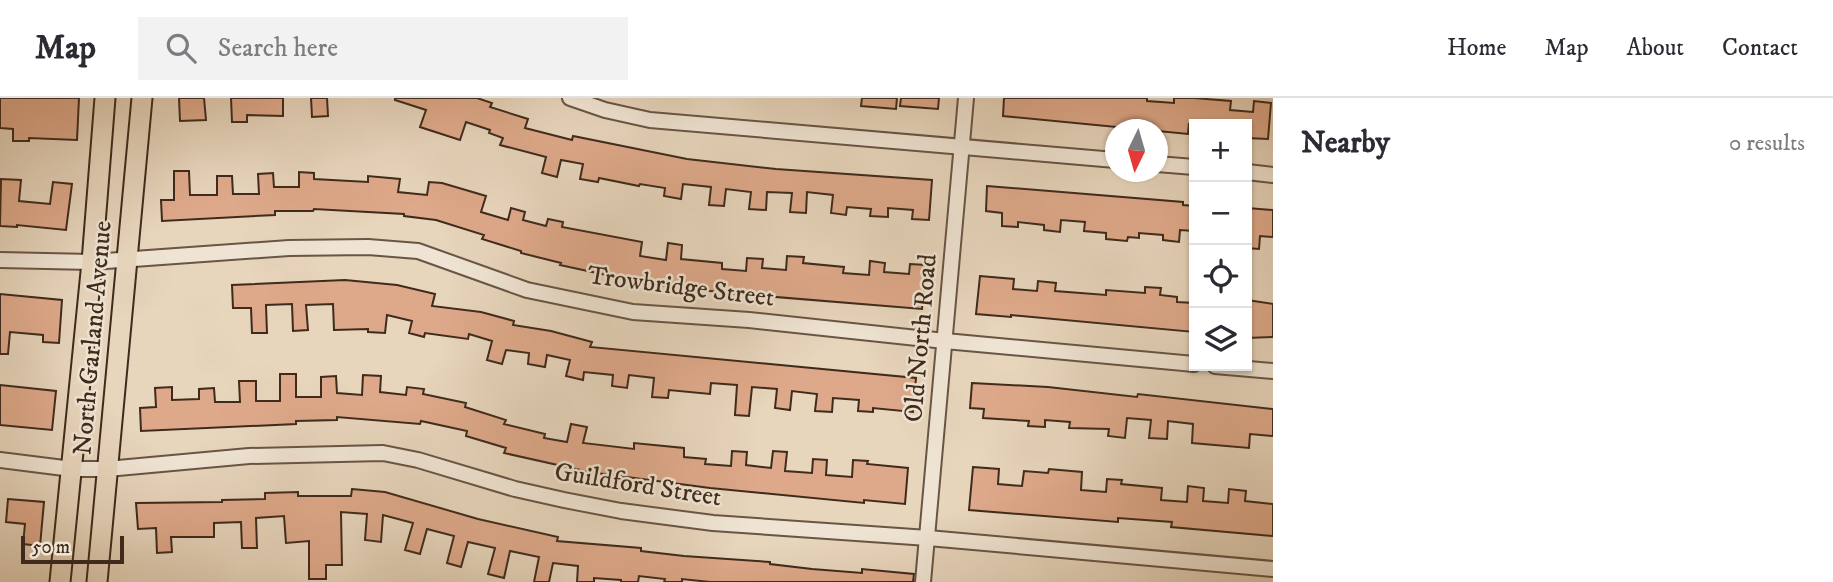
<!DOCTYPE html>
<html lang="en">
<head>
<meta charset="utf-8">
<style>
  body { margin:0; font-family:"IM FELL DW Pica",serif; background:#f2f2f3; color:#2b2b33 }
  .controls { position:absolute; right:21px; top:21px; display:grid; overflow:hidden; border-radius:0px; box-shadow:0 2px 5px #0004 }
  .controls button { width:63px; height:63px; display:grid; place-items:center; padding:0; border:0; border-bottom:2px solid #e1e1e2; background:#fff; color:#2b2b33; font:35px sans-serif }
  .compass { position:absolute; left:1105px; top:21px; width:63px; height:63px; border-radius:50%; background:#fff; box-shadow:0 2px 5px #0004; rotate:185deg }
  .scale { position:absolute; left:21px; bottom:18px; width:103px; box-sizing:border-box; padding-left:7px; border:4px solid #3f2a1c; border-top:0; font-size:19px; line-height:24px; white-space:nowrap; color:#3f2a1c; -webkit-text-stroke:5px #efe4d3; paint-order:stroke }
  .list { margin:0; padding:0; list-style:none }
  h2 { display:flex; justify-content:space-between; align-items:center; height:91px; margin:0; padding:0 28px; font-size:30px }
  h2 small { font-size:23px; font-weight:400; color:#7c7c81 }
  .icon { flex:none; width:38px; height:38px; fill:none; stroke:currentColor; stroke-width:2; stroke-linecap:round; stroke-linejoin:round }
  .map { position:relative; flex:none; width:1273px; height:484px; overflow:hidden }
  header { display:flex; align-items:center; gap:42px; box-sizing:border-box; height:98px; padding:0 35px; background:#fff; border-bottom:2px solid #e1e1e2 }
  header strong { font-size:33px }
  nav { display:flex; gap:38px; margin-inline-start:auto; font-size:24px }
  .search { width:490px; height:63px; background:#f2f2f3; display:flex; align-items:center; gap:18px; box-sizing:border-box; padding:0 24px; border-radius:0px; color:#7c7c81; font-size:26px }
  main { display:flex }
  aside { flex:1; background:#fff }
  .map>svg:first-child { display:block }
  .building { fill:#dea98a; stroke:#3f2a1c; stroke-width:2 }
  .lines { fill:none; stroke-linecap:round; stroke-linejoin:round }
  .minor-casing { stroke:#695544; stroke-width:18 }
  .major-casing { stroke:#3f2a1c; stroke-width:23 }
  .minor { stroke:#efe4d3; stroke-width:14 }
  .major { stroke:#e7d5bc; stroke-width:19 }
  .labels { text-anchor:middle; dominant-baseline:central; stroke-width:5; stroke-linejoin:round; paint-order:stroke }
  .street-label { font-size:26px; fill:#3f2a1c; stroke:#efe4d3 }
</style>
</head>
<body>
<header>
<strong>Map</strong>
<div class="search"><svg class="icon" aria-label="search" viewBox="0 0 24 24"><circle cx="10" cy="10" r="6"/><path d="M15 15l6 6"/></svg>Search here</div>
<nav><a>Home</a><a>Map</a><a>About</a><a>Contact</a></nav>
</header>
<main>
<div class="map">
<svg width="1273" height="484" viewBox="0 0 1273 484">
  <rect width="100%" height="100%" fill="#e7d5bc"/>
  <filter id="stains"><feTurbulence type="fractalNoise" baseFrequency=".00286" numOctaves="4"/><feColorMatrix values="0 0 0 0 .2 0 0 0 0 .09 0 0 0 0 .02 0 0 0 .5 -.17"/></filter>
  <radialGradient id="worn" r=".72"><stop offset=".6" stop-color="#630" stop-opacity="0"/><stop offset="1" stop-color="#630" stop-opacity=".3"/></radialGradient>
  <!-- building -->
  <g class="building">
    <polygon points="0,0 79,0 77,42 29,40 29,43 13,43 13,31 0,30"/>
    <polygon points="179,0 204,0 206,22 180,23"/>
    <polygon points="231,0 283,0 283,18 247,17 247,24 232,24"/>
    <polygon points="311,0 327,0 328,18 312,19"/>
    <polygon points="395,0 477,0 492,5 490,9 528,21 525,30 572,42 573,38 687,61 776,71 932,82 929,122 912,121 913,112 888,110 888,119 870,118 871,111 847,109 846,117 831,115 833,97 807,94 806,115 790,114 792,95 767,94 766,112 749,111 751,94 726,91 724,108 709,107 711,89 683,86 681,101 664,98 665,90 640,86 639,88 599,80 598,84 580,81 583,66 561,62 557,79 542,75 546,59 500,47 503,40 489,35 490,32 466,24 460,42 420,29 426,12 395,2"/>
    <polygon points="862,0 897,0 896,11 861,8"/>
    <polygon points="901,0 939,0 938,11 900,8"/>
    <polygon points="1004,0 1147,0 1147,3 1174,5 1174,0 1194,0 1231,3 1230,12 1253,14 1254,3 1271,5 1268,41 1247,40 1247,26 1189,26 1188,36 1003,18"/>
    <polygon points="174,73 189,73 190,97 217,97 217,78 232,78 233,96 259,96 258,76 273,75 274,89 299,89 299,74 314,75 314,81 368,84 368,78 400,81 398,94 427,97 429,84 442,85 486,98 481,114 508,122 511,110 525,114 523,122 546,128 548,121 563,124 562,129 642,144 640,158 666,162 668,145 682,147 681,161 722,165 722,171 746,173 747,160 763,161 762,170 786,172 787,158 804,159 803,165 844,169 843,175 869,177 870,163 885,165 884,174 909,176 910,166 926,167 922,211 727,195 643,185 560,167 561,165 521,155 521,153 482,141 484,137 436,122 404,118 404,116 314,111 313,113 275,113 275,117 162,123 161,102 174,102"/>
    <polygon points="1,81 21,82 19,103 50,106 53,84 72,86 66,132 17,127 17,129 0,128"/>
    <polygon points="987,88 1183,104 1183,107 1194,108 1194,133 1180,132 1179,144 1163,142 1163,137 1139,135 1139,140 1128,139 1127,143 1106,141 1106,135 1084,133 1085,124 1061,122 1060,134 1044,132 1044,127 1018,124 1018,129 1002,128 1002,115 986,113"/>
    <polygon points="1247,110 1273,112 1273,139 1260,138 1259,151 1247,150"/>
    <polygon points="980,178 1014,181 1013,191 1037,193 1038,183 1056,185 1055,193 1106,197 1106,192 1145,195 1145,189 1161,190 1160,197 1177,199 1177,204 1194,205 1194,234 1011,217 1011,219 976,216"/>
    <polygon points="345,182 397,187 435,196 432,208 481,214 514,223 513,227 551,233 592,244 590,249 916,280 913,314 873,310 873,314 858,313 859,302 833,300 832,314 815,313 817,296 792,293 790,312 775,310 777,291 752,289 749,318 735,317 737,287 711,285 710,296 669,292 668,300 652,299 654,280 629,277 627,290 612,288 613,277 584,274 583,282 566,278 570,262 547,257 545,269 528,266 529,255 506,252 502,266 487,262 492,243 469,236 468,241 425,235 424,239 409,235 412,223 387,217 385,235 368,234 368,231 334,232 333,206 306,207 308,232 293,233 292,206 266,207 267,235 252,235 251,210 233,210 232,187"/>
    <polygon points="0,196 62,202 59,245 43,244 43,237 10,234 8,256 0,256"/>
    <polygon points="1247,202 1273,206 1273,239 1247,240"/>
    <polygon points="280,276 296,276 296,299 321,299 321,279 336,278 337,295 362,297 363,277 381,278 380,294 406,297 407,289 424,291 423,296 466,305 465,309 506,322 504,326 545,336 544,340 567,344 571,326 587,329 583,345 634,351 634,345 684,350 684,359 706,361 705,366 731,368 732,353 747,354 746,367 771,370 773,353 787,354 785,373 812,375 813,361 827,362 826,377 852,379 853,362 868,363 867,366 908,370 905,406 864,402 864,405 710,390 589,374 504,355 506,350 466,338 467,333 421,323 420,326 337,319 337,322 296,323 296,326 141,333 140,310 156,309 155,290 172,289 172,302 199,301 199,291 214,290 215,304 240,304 239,283 256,283 256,303 280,303"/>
    <polygon points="972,285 1048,289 1137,299 1138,296 1273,311 1273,338 1250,336 1249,350 1192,345 1193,326 1168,323 1167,341 1149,340 1151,322 1127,320 1125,340 1108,338 1109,331 1069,330 1070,324 1045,322 1045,329 1028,328 1029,323 983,320 984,311 970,310"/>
    <polygon points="0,287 56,293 52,332 0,327"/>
    <polygon points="973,369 999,371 998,386 1022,388 1024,373 1048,375 1049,371 1082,374 1081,392 1106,394 1107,381 1122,382 1121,386 1162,390 1161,402 1187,404 1188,388 1204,390 1203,403 1228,405 1229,391 1246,393 1245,403 1273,406 1273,438 1171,429 1172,424 1118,420 1118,424 969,412"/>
    <polygon points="352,391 385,394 478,421 558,439 557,443 641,450 641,453 684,458 770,464 770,466 812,471 862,475 862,471 914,476 913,484 710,484 682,481 682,484 664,484 665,481 639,478 638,484 621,484 621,482 594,480 594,484 577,484 578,468 553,465 549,484 534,484 539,459 510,453 504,480 488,476 495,450 468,444 461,469 447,465 454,438 427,431 420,456 405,452 413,425 383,417 381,444 365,442 367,416 341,414 342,467 326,467 326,481 309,481 309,443 286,445 284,418 256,420 257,450 242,450 241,424 214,425 214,439 171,439 172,454 157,455 156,430 138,431 136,405 222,404 222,402 265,401 265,395 298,394 298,398 351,398"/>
    <polygon points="8,401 44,404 40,448 23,446 25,426 6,424"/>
  </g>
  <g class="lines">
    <defs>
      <g id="minor">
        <polyline points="570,0 605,12 650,22 1115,62"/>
        <polyline points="1157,66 1194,69"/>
        <polyline points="1247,74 1273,77"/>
        <polyline points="0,162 92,164 289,150 368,149 418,153 527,192 633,214 749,222 945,243 1194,266"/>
        <polyline points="1215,268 1273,273"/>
        <polyline points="0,362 72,371 107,371 249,358 383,355 418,362 515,391 564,402 621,413 713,425 928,440 1273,471"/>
        <polyline points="923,484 966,0"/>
      </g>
      <g id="major">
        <polyline points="60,484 92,164 105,0"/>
        <polyline points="97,484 142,0"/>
      </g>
    </defs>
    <!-- minor casing -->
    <use href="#minor" class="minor-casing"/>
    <!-- major casing -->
    <use href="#major" class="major-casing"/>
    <!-- minor -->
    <use href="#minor" class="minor"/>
    <!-- major -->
    <use href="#major" class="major"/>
  </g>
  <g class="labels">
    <!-- street labels -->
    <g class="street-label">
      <text transform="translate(681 189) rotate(7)">Trowbridge Street</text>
      <text transform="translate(93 240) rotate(-85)">North Garland Avenue</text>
      <text transform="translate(921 240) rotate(-85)">Old North Road</text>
      <text transform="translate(638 387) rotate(9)">Guildford Street</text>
    </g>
  </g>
  <rect width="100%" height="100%" filter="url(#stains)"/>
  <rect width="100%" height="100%" fill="url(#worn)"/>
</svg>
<div class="controls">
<button>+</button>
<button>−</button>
<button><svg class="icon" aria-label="locate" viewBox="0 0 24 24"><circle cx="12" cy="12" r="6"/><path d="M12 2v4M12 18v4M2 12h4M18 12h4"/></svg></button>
<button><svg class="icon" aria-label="layers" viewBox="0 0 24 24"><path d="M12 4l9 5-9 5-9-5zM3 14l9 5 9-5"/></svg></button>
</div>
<svg class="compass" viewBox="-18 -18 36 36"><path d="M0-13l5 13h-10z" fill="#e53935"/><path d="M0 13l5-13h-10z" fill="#7c7c81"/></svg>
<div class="scale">50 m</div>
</div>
<aside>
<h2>Nearby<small>0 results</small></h2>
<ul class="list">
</ul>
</aside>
</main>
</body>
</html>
